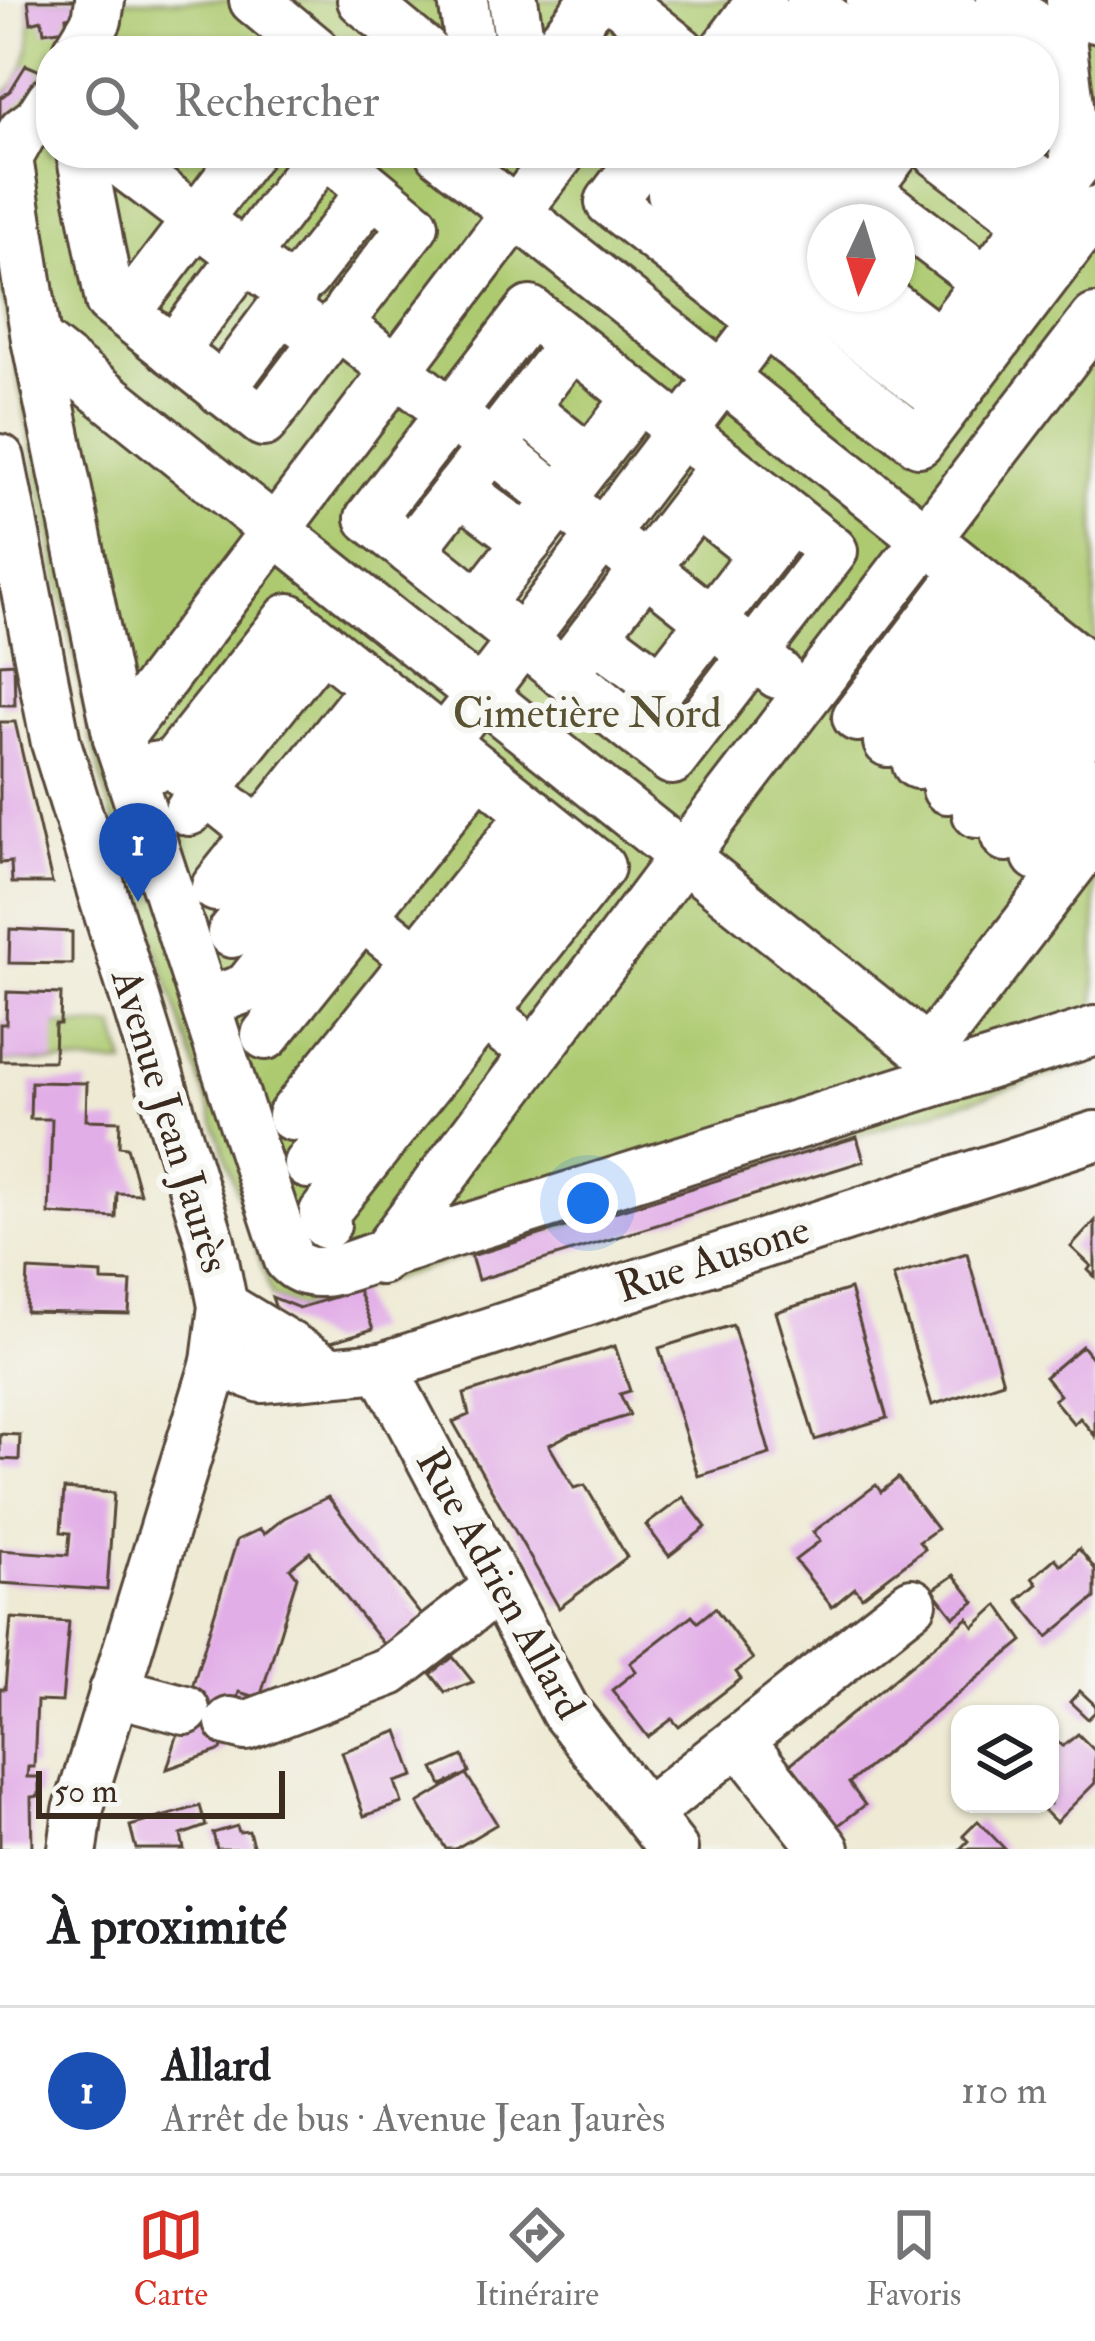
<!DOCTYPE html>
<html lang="fr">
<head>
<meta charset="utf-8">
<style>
  body { margin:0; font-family:"IM FELL Double Pica",serif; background:#f2f2f2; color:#202124 }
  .controls { position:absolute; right:36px; bottom:36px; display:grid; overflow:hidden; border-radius:24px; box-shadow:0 3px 9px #0004 }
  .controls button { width:108px; height:108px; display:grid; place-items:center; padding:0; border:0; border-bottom:3px solid #e0e0e0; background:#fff; color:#202124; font:60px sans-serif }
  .compass { position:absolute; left:807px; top:204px; width:108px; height:108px; border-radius:50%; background:#fff; box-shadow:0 3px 9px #0004; rotate:184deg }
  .scale { position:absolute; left:36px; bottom:30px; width:249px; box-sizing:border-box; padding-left:12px; border:6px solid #3b2a1e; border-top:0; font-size:33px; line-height:42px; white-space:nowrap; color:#3b2a1e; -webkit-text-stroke:9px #f6f6f2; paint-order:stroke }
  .you { position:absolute; left:588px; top:1203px; width:42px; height:42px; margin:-30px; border:9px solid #fff; border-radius:50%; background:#1a73e8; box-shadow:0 0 0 18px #1a73e833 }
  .badge { display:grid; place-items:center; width:78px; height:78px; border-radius:50%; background:#d93025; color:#fff; font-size:39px; font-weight:700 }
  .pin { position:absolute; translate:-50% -99px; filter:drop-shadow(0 3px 6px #0008) }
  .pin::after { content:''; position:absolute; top:63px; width:42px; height:36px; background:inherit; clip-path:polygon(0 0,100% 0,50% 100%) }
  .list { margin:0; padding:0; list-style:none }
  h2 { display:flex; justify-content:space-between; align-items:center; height:156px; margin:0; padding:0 48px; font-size:51px }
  h2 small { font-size:39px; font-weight:400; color:#757577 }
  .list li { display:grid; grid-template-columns:78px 1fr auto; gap:36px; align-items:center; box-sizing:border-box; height:168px; padding:0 48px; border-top:3px solid #e0e0e0 }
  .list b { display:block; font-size:45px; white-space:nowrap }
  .list p { margin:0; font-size:39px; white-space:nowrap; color:#757577 }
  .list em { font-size:39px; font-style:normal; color:#757577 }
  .icon { flex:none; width:66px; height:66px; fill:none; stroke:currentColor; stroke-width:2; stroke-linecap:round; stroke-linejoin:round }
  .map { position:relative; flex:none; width:1095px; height:1849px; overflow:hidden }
  .search { position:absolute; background:#fff; box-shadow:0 3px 9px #0004; left:36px; right:36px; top:36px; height:132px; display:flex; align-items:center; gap:30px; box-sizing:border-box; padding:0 42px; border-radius:48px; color:#757577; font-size:45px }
  .sheet { height:324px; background:#fff }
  nav { display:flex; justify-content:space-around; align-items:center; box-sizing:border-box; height:168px; border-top:3px solid #e0e0e0; background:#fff; font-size:33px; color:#757577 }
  nav a { display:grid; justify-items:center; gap:6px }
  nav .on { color:#d93025 }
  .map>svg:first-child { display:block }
  .green { fill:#adca70; stroke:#747a47; stroke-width:3; fill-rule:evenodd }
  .building { fill:#e2aee7 }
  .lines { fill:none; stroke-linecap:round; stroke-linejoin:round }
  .minor-casing { stroke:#564739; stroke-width:54 }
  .minor { stroke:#fff; stroke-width:48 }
  .labels { text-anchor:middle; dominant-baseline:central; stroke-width:12; stroke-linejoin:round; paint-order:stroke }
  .park-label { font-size:42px; fill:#585232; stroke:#f6f6f2 }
  .street-label { font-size:42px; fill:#3b2a1e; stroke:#f6f6f2 }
</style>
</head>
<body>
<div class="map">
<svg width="1095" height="1849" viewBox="0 0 1095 1849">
  <rect width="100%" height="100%" fill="#f6f6f2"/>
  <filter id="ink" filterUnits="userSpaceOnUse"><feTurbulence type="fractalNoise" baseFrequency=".00833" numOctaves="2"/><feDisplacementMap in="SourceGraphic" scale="24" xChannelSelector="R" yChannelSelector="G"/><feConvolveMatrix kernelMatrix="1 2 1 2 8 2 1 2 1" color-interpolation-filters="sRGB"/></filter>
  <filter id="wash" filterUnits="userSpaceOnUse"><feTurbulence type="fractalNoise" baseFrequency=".004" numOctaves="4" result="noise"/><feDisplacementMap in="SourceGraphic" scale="48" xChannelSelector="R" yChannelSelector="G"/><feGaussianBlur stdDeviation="2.7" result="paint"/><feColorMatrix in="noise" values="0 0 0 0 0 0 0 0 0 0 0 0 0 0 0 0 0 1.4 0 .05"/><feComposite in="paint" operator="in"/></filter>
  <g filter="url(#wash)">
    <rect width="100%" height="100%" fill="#eeead4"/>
    <!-- green -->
    <g class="green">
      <path d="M28 0H1095V1062L299 1308 272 1297 108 802 90 735 0 289V98C31 75 33 36 28 0ZM51 51H1044V153H51ZM825 222H897V294H825Z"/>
      <polygon points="0,1024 115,1026 125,1064 0,1061"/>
    </g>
    <g id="blocks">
      <!-- building -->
      <g class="building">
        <polygon points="28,0 80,0 82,14 66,17 67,29 44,32 42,20 31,23"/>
        <polygon points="26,65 43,72 36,86 11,112 0,118 0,98 10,91"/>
        <polygon points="14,663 15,705 0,705 0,664"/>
        <polygon points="0,722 15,722 52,883 12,883 11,862 0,863"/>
        <polygon points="10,929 72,932 72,964 9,963"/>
        <polygon points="7,992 61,994 60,1024 55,1024 54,1061 0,1061 0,1024 6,1024"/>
        <polygon points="31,1082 87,1083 86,1120 120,1121 119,1146 127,1147 140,1194 117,1193 116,1218 49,1214 52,1119 30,1119"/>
        <polygon points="857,1137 864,1161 478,1280 471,1256"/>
        <polygon points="1095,1221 1095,1277 1088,1270 1091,1266 1071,1247"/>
        <polygon points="967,1253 1003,1382 932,1405 893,1276"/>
        <polygon points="28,1270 102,1274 102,1281 131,1282 129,1314 26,1312"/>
        <polygon points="850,1289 887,1418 815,1440 776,1312"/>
        <polygon points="358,1290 373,1329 328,1343 278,1315 272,1297 299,1308"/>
        <polygon points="733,1325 770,1454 698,1476 659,1348"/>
        <polygon points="615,1346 630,1391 620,1394 630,1415 570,1434 549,1445 574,1488 585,1485 627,1557 559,1608 453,1422 469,1415 464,1394"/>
        <polygon points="1082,1346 1095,1362 1095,1436 1080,1418 1074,1424 1054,1400 1060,1395 1045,1377"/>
        <polygon points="0,1434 20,1435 19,1460 0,1459"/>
        <polygon points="898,1478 937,1529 919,1542 925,1549 862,1597 855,1588 832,1607 795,1560 820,1541 813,1532 876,1485 881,1492"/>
        <polygon points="64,1489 114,1493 107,1590 0,1583 0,1550 68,1555 70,1533 61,1532"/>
        <polygon points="328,1497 424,1619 387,1649 310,1552 290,1568 297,1577 260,1698 239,1692 221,1750 167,1769 237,1540 260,1529 264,1534 284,1518"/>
        <polygon points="683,1497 706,1527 669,1556 646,1525"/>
        <polygon points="1079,1549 1095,1569 1095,1598 1048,1637 1018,1600 1037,1584 1032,1578 1055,1558 1061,1565"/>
        <polygon points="954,1575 975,1602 954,1617 933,1590"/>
        <polygon points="998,1605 1023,1641 849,1783 865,1805 831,1831 783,1770 968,1618 974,1627"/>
        <polygon points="715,1608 753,1659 736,1672 741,1679 679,1727 672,1719 648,1737 612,1690 636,1671 630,1663 692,1615 698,1622"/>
        <polygon points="11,1618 69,1622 62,1702 37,1701 34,1767 28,1767 27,1777 39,1777 39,1796 31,1797 32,1849 0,1849 0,1689 5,1689"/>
        <polygon points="453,1657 473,1682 445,1692 431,1674"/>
        <polygon points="1080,1691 1095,1705 1095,1712 1088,1719 1070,1702"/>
        <polygon points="398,1731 414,1776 395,1782 402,1803 364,1816 342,1752"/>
        <polygon points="1078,1734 1095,1751 1095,1783 1056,1822 1038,1804 1050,1804 1050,1744 1055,1739 1063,1746"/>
        <polygon points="463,1756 469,1772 466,1774 497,1824 455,1849 446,1849 418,1803 466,1774 442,1785 434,1769"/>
        <polygon points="200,1806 206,1826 181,1835 184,1849 136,1849 130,1826"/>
        <polygon points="978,1821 1005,1849 960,1849 968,1841 963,1836"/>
        <polygon points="237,1826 239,1832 249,1831 254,1849 217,1849 213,1833"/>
      </g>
    </g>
  </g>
  <g filter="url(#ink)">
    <use href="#blocks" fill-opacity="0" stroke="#564739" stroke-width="3"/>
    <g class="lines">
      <defs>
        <g id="minor">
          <polyline points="254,0 316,51"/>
          <polyline points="362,0 424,51"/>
          <polyline points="463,0 471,51"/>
          <polyline points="513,0 521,51"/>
          <polyline points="617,0 681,51"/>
          <polyline points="871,0 938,51"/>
          <polyline points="937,0 1005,51"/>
          <polyline points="1071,0 1095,18"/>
          <polyline points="812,7 869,51"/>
          <polyline points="78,51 97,20 100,0"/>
          <polyline points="555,51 594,0"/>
          <polyline points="724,51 762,0"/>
          <polyline points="779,51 817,0"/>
          <path d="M51 100 38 120 23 131 8 158 36 339 118 738 289 1260C313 1285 349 1265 379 1256L1095 1031"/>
          <polyline points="81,153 110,301 263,422 325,340"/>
          <polyline points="109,153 293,293 282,308 325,340 338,324 778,674"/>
          <polyline points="327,153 414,225 349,309"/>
          <polyline points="441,153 1095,673"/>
          <polyline points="647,153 610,202 919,442 1095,211"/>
          <polyline points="702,153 672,193 929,388"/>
          <polyline points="765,153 837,208"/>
          <polyline points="816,153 1012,301"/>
          <polyline points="938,153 1031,223"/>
          <polyline points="1003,153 1054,192"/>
          <polyline points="698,158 825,255"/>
          <polyline points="846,215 894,153"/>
          <polyline points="305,277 372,191"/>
          <polyline points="876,294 940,343"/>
          <polygon points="530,311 833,551 672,760 370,518"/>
          <polyline points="126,313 248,153"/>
          <polyline points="36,339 957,1075"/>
          <polyline points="173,351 323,153"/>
          <polyline points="914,377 1076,164 1062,46 1001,0"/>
          <polyline points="221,390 282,308"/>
          <polyline points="523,408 590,461"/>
          <polyline points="0,459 56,743 210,1241 223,1306 216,1362 78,1811 73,1849"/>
          <polyline points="459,489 528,541"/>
          <polyline points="697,502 763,554"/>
          <polyline points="411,551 572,344"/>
          <polyline points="478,605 639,397"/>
          <polyline points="594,635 661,685"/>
          <polyline points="564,674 725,465"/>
          <polyline points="857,717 967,572"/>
          <polyline points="630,726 791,518"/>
          <polyline points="118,738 561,153"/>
          <polyline points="888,742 997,597"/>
          <polyline points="173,764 289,618 600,867 324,1213 326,1224"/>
          <polyline points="917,764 1027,620"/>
          <polyline points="147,768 173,764 509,1033"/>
          <polyline points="947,789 1058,644"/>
          <polyline points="189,811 322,644"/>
          <polyline points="977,813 1087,667"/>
          <polyline points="1006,837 1095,717"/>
          <polyline points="1037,856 1095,782"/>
          <polyline points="216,887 375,687"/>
          <polyline points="232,933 408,713"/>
          <polyline points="205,1003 247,988 481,694 825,242"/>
          <polyline points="266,1035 479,770"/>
          <polyline points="929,1051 1095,834"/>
          <polyline points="292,1116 533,813"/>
          <polyline points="308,1164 566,840"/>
          <polyline points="380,1260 685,854 1095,319"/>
          <polyline points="223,1306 330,1371"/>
          <polyline points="216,1362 262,1378 382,1367 1095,1136"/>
          <polyline points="382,1367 565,1711 673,1849"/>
          <polyline points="114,1691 185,1710"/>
          <polyline points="230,1722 246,1726 390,1671 499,1587"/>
          <polyline points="739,1740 825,1849"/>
          <polyline points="647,1813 912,1603"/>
        </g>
      </defs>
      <!-- minor casing -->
      <use href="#minor" class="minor-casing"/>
      <!-- minor -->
      <use href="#minor" class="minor"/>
    </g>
  </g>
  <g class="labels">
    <!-- park labels -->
    <g class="park-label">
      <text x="587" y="714">Cimetière Nord</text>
    </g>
    <!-- street labels -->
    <g class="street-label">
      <text transform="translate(170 1121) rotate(73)">Avenue Jean Jaurès</text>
      <text transform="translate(713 1259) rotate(-18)">Rue Ausone</text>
      <text transform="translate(500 1584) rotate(61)">Rue Adrien Allard</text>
    </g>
  </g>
</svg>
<div class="controls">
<button><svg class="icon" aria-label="layers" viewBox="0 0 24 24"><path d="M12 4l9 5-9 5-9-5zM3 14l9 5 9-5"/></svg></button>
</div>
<svg class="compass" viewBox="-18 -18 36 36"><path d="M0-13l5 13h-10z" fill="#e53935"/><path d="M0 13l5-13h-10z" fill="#757577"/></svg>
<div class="scale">50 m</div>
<div class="you"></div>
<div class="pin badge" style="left:138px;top:902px;background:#1a4fb4">1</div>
<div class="search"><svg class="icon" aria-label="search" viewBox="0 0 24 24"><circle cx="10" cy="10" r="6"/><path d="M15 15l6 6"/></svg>Rechercher</div>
</div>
<section class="sheet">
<h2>À proximité<small></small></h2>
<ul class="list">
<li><span class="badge" style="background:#1a4fb4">1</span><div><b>Allard</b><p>Arrêt de bus · Avenue Jean Jaurès</p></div><em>110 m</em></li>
</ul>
</section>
<nav>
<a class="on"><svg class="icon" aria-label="map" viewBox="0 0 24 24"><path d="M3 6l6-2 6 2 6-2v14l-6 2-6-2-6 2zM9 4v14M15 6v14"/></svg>Carte</a>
<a><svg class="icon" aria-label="directions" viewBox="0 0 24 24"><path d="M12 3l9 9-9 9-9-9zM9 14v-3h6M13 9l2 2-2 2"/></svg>Itinéraire</a>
<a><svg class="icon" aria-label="saved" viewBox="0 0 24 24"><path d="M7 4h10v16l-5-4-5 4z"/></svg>Favoris</a>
</nav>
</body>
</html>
